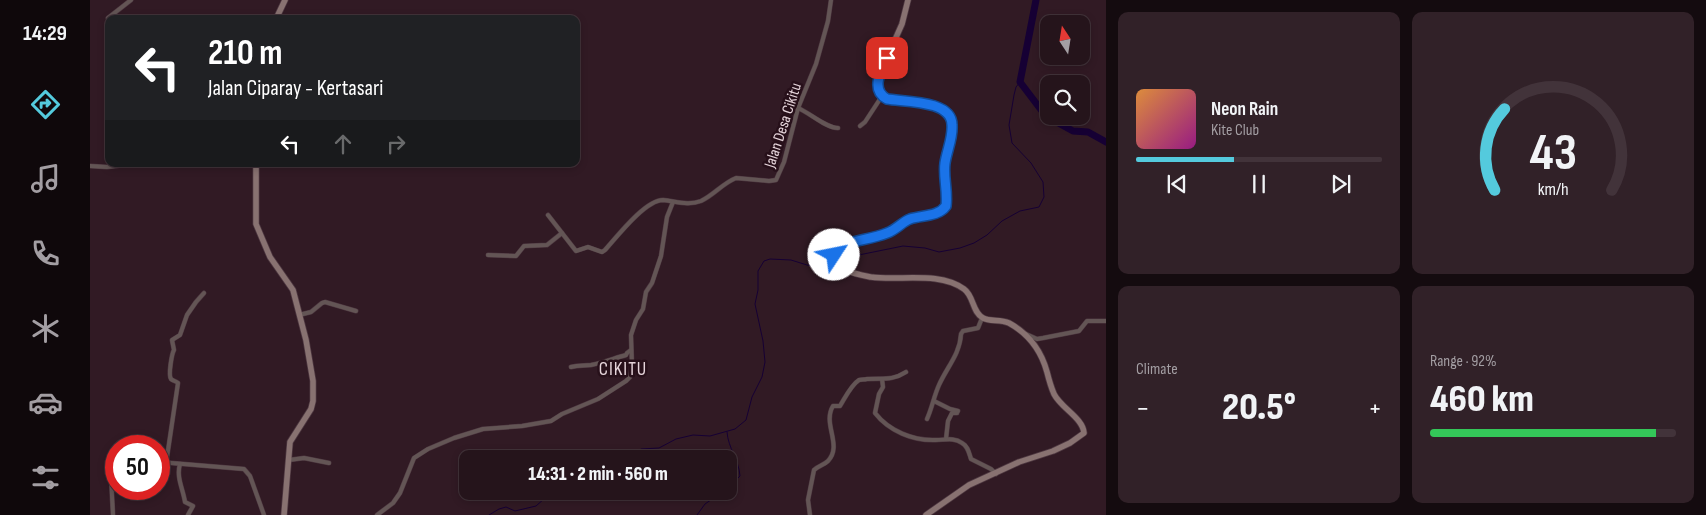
<!DOCTYPE html>
<html lang="en">
<head>
<meta charset="utf-8">
<style>
	body { margin:0; font-family:"Sofia Sans Condensed",sans-serif; background:#312128; color:#f1f3f6; height:100vh; display:flex; flex-direction:column; font-size:19px; white-space:nowrap }
	* { box-sizing:border-box; margin:0 }
	p { font-size:16px; color:#a39ea3 }
	.icon { flex:none; width:28px; height:28px; fill:none; stroke:currentColor; stroke-width:2; stroke-linecap:round; stroke-linejoin:round }
	.map { position:relative; flex:1; overflow:hidden }
	.side { display:flex; flex-direction:column; gap:12px; padding:12px; background:#140b0f; width:600px }
	.side>* { flex:none }
	.hud { position:absolute; left:15px; top:15px; width:475px; height:152px; border-radius:10px; box-shadow:0 2px 8px #0003,0 0 0 1px #42333a; background:#202124; color:#fff; overflow:hidden }
	.needle { width:32px; rotate:348deg }
	.fabs { position:absolute; left:950px; top:15px; display:grid; gap:10px }
	.fabs a { display:grid; place-items:center; width:50px; height:50px; border-radius:10px; background:#25141b; box-shadow:0 2px 8px #0003,0 0 0 1px #42333a; font-size:25px }
	.speed { position:absolute; left:15px; top:435px; display:flex; gap:10px; font-size:25px; font-weight:700; text-align:center }
	.speed>* { display:grid; place-content:center; width:65px; height:65px; border-radius:50%; background:#25141b; box-shadow:0 2px 8px #0003,0 0 0 1px #42333a; line-height:1 }
	.speed .limit { border:8px solid #d22; background:#fff; color:#111 }
	.pin { position:absolute; display:grid; place-items:center; width:42px; height:42px; color:#fff; margin:-21px; border-radius:10px; box-shadow:0 2px 8px #0006 }
	.me { position:absolute; width:55px; margin:-28px; rotate:56deg; stroke-linejoin:round; filter:drop-shadow(0 0 4px #0008) }
	.turn { display:flex; align-items:center; gap:18px; height:105px; padding:0 20px; font-size:22px }
	.turn .icon { width:65px; height:65px; stroke-width:2.5 }
	.turn b { display:block; font-size:35px; line-height:42px }
	.lanes { display:flex; align-items:center; height:48px; padding:0 20px; background:#0003; justify-content:center; gap:25px; direction:ltr }
	.lanes .off { opacity:.35 }
	.big { font-size:38px; font-weight:800; line-height:1.1 }
	.side .card { flex:1; display:flex; flex-direction:column; justify-content:center; gap:8px; min-width:0; padding:0 18px; border-radius:10px; background:#312128 }
	.side .dial { align-items:center; gap:0 }
	.dial svg { height:130px; overflow:visible; fill:none; stroke:#42333a; stroke-width:7; stroke-linecap:round; text-anchor:middle }
	.dial text { fill:#f1f3f6; stroke:none }
	.song { display:flex; align-items:center; gap:15px }
	.cover { width:60px; height:60px; border-radius:8px; background:linear-gradient(135deg,hsl(30 70% 55%),hsl(310 70% 35%)) }
	.played { height:5px; border-radius:2px; background:linear-gradient(90deg,#54cadd 40%,#42333a 40%) }
	.keys { display:flex; justify-content:space-around; direction:ltr }
	.heat { display:flex; justify-content:space-between; align-items:center; font-size:28px; direction:ltr }
	.charge { height:8px; border-radius:4px; background:linear-gradient(90deg,#34c759 92%,#42333a 0) }
	.side .tiles { flex:1; display:grid; gap:12px; grid-template-columns:repeat(2,1fr) }
	.trip { position:absolute; left:369px; top:450px; width:278px; height:50px; border-radius:10px; background:#25141b; box-shadow:0 2px 8px #0003,0 0 0 1px #42333a; font-weight:800; line-height:50px; text-align:center }
	main { display:flex; flex:1; min-height:0 }
	.menu { display:flex; flex-direction:column; width:90px; justify-content:space-around; align-items:center; background:#0f080b; color:#a39ea3 }
	.menu .icon { width:35px; height:35px }
	.menu .selected { color:#54cadd }
	.menu b { font-size:22px; color:#f1f3f6 }
	.map>svg:first-child { display:block }
	.lines { fill:none; stroke-linecap:round; stroke-linejoin:round }
	.stream { stroke:#160034; stroke-width:1 }
	.river { stroke:#160034; stroke-width:7 }
	.street-casing { stroke:#4e3841; stroke-width:5 }
	.secondary-casing { stroke:#4e3841; stroke-width:7 }
	.street { stroke:#635555; stroke-width:4 }
	.secondary { stroke:#887271; stroke-width:5.5 }
	.route-casing { stroke:#114b97; stroke-width:12 }
	.route { stroke:#1a73e8; stroke-width:9 }
	.labels { text-anchor:middle; stroke-width:5; stroke-linejoin:round; paint-order:stroke }
	.street-label { font-size:16px; fill:#e6d5db; stroke:#27101a }
	.quarter-label { font-size:19px; letter-spacing:1px; fill:#e6d5db; stroke:#27101a }
</style>
</head>
<body>
<main>
<nav class="menu">
<b>14:29</b>
<svg class="icon selected" aria-label="directions" viewBox="0 0 24 24"><path d="M12 3l9 9-9 9-9-9zM9 14v-3h6M13 9l2 2-2 2"/></svg>
<svg class="icon" aria-label="music" viewBox="0 0 24 24"><path d="M9 18V5l10-2v13"/><circle cx="6" cy="18" r="3"/><circle cx="16" cy="16" r="3"/></svg>
<svg class="icon" aria-label="phone" viewBox="0 0 24 24"><path d="M5 4h4l2 5-3 2q2 4 5 5l2-3 5 2v4C11 20 4 13 5 4z"/></svg>
<svg class="icon" aria-label="climate" viewBox="0 0 24 24"><path d="M12 3v18M4 7l16 10M4 17L20 7"/></svg>
<svg class="icon" aria-label="car" viewBox="0 0 24 24"><path d="M5 17H2v-5l4-1 3-4h7l3 4 3 1v5h-3M9 17h6M6 11h13"/><circle cx="7" cy="17" r="2"/><circle cx="17" cy="17" r="2"/></svg>
<svg class="icon" aria-label="filters" viewBox="0 0 24 24"><path d="M4 7h16M4 17h16"/><circle cx="9" cy="7" r="2"/><circle cx="15" cy="17" r="2"/></svg>
</nav>
<div class="map">
<svg width="1016" height="515" viewBox="0 0 1016 515">
	<rect width="100%" height="100%" fill="#311a24"/>
	<g class="lines">
		<g class="stream">
			<polyline points="749,259 813,246 835,248 849,252 870,248 884,243 897,235 912,221 930,211 949,207 954,197 953,182 941,163 922,143 919,125 924,95 926,87 930,82"/>
			<path d="M637 432C638 448 649 460 650 476L638 488"/>
			<polyline points="538,459 551,449 569,448 586,439 603,435 620,436 645,429 656,420 662,397 672,377 675,362 673,341 665,304 668,290 668,271 674,261 680,259 701,260 717,265 728,267 743,261"/>
			<polyline points="399,515 409,509 416,507 425,511 446,506 463,491"/>
			<polyline points="607,515 615,504 634,491"/>
		</g>
		<polyline class="river" points="946,0 930,82 952,111 963,120 983,131 998,132 1016,142"/>
		<defs>
			<g id="street">
				<polyline points="18,18 41,0"/>
				<path d="M708 108C720 113 736 128 748 128"/>
				<polyline points="770,126 775,122 792,96"/>
				<polyline points="0,166 17,167 42,164"/>
				<path d="M458 215 486 251 498 247 512 252 515 250C526 238 555 200 573 200 585 201 598 206 611 201 624 195 633 183 646 178L679 181 686 180 694 162 708 108 726 64 738 21 741 0"/>
				<polyline points="398,255 426,256 434,246 457,245 472,233"/>
				<polyline points="209,315 221,312 232,303 235,302 266,311"/>
				<polyline points="936,334 947,339 953,338 989,331 997,321 1016,321"/>
				<path d="M481 367C489 365 494 366 501 365 512 363 525 358 536 355L537 353 541 350"/>
				<path d="M792 379 793 387 789 394 785 413C799 431 823 441 846 440 855 440 864 437 872 443 878 446 879 453 881 459L901 469 906 474"/>
				<polyline points="844,401 860,409 868,411"/>
				<path d="M837 419C842 408 844 396 849 385 857 367 870 354 871 334L873 331 888 328 892 318"/>
				<polyline points="856,439 858,421 862,413 867,413"/>
				<polyline points="199,460 214,458 239,463"/>
				<polyline points="69,462 154,469 160,476 174,515"/>
				<path d="M76 464 88 383C86 381 83 381 81 379 78 375 82 353 84 350L82 340 90 335 97 315 106 302 114 293"/>
				<path d="M90 464C86 477 93 489 95 502L103 506 98 515"/>
				<polyline points="23,515 21,476 26,464"/>
				<polyline points="287,515 303,503 310,493 324,458 338,449 364,438 393,429 432,426 461,421 472,414 508,399 536,381 540,377 542,366 541,335 546,320 553,309 556,292 562,283 571,256 577,217 583,202"/>
				<path d="M720 515 718 500 724 470C728 466 734 465 738 461 753 445 732 424 743 406H750C755 398 761 385 769 380 772 379 774 380 777 379 793 378 802 381 816 372"/>
			</g>
			<g id="secondary">
				<path d="M818 0 812 24 791 71 787 89 792 96 797 99C818 102 841 101 859 113L863 125 855 165 857 199 855 207 842 214 817 220 804 231 796 234 752 246 744 251C745 271 765 274 781 277 810 281 849 271 874 289 884 296 882 312 893 318 900 322 910 319 919 323 939 334 951 350 957 372 959 380 961 387 964 394 971 408 993 418 994 433L980 443 963 451 929 462 879 485 836 515"/>
				<polyline points="186,19 195,0"/>
				<polyline points="166,164 166,224 180,257 203,290 216,340 223,381 223,401 221,409 200,442 194,515"/>
			</g>
		</defs>
		<use href="#street" class="street-casing"/>
		<use href="#secondary" class="secondary-casing"/>
		<use href="#street" class="street"/>
		<use href="#secondary" class="secondary"/>
	</g>
	<g class="lines">
		<defs>
			<path id="route" d="M744 255 745 249C761 240 780 240 797 233 806 230 812 222 820 219 832 215 848 217 856 206 858 191 853 177 855 163 857 150 863 138 862 125 862 100 815 102 797 99 780 90 791 71 797 58"/>
		</defs>
		<use href="#route" class="route-casing"/>
		<use href="#route" class="route"/>
	</g>
	<g class="labels">
		<g class="street-label">
			<text transform="translate(692 125) rotate(-72)" y="6">Jalan Desa Cikitu</text>
		</g>
		<g class="quarter-label">
			<text x="533" y="375">CIKITU</text>
		</g>
	</g>
</svg>
<div class="fabs">
<a><svg class="needle" viewBox="-14 -14 28 28"><path d="M0-13l5 13h-10z" fill="#e53935"/><path d="M0 13l5-13h-10z" fill="#a39ea3"/></svg></a>
<a><svg class="icon" aria-label="search" viewBox="0 0 24 24"><circle cx="10" cy="10" r="6"/><path d="M15 15l6 6"/></svg></a>
</div>
<div class="speed"><div class="limit">50</div></div>
<div class="pin" style="left:797px;top:58px;background:#d93025"><svg class="icon" aria-label="arrive" viewBox="0 0 24 24"><path d="M6 21V4h12l-3 4 3 4H6"/></svg></div>
<svg class="me" style="left:744px;top:255px" viewBox="-20 -20 40 40"><circle r="19" fill="#fff"/><path d="M0-13L10 11 0 6-10 11z" fill="#1a73e8"/></svg>
<div class="trip">14:31 · 2 min · 560 m</div>
<div class="hud">
<div class="turn"><svg class="icon" aria-label="left" viewBox="0 0 24 24"><path d="M17 20v-9H6M10 6l-5 5 5 5"/></svg><div><b>210 m</b>Jalan Ciparay - Kertasari</div></div>
<div class="lanes"><svg class="icon" aria-label="left" viewBox="0 0 24 24"><path d="M17 20v-9H6M10 6l-5 5 5 5"/></svg><svg class="icon off" aria-label="ahead" viewBox="0 0 24 24"><path d="M12 20V5M6 11l6-6 6 6"/></svg><svg class="icon off" aria-label="right" viewBox="0 0 24 24"><path d="M7 20v-9h11M14 6l5 5-5 5"/></svg></div>
</div>
</div>
<section class="side">
<div class="tiles">
<div class="card">
<div class="song"><i class="cover"></i><div><b>Neon Rain</b><p>Kite Club</p></div></div>
<div class="played"></div>
<div class="keys"><svg class="icon" aria-label="previous" viewBox="0 0 24 24"><path d="M18 5L8 12l10 7zM5 5v14"/></svg><svg class="icon" aria-label="pause" viewBox="0 0 24 24"><path d="M8 5v14M16 5v14"/></svg><svg class="icon" aria-label="next" viewBox="0 0 24 24"><path d="M6 5l10 7-10 7zM19 5v14"/></svg></div>
</div>
<div class="card dial"><svg viewBox="0 0 100 80">
<path d="M14 69A42 42 0 1 1 86 69"/>
<path d="M14 69A42 42 0 0 1 20 19" stroke="#54cadd"/>
<text x="50" y="56" font-size="32" font-weight="700">43</text>
<text x="50" y="72" font-size="11">km/h</text>
</svg></div>
<div class="card"><p>Climate</p>
<div class="heat"><a>−</a><b class="big">20.5°</b><a>+</a></div>
</div>
<div class="card"><p>Range · 92%</p><b class="big">460 km</b><div class="charge"></div></div>
</div>
</section>
</main>
</body>
</html>
